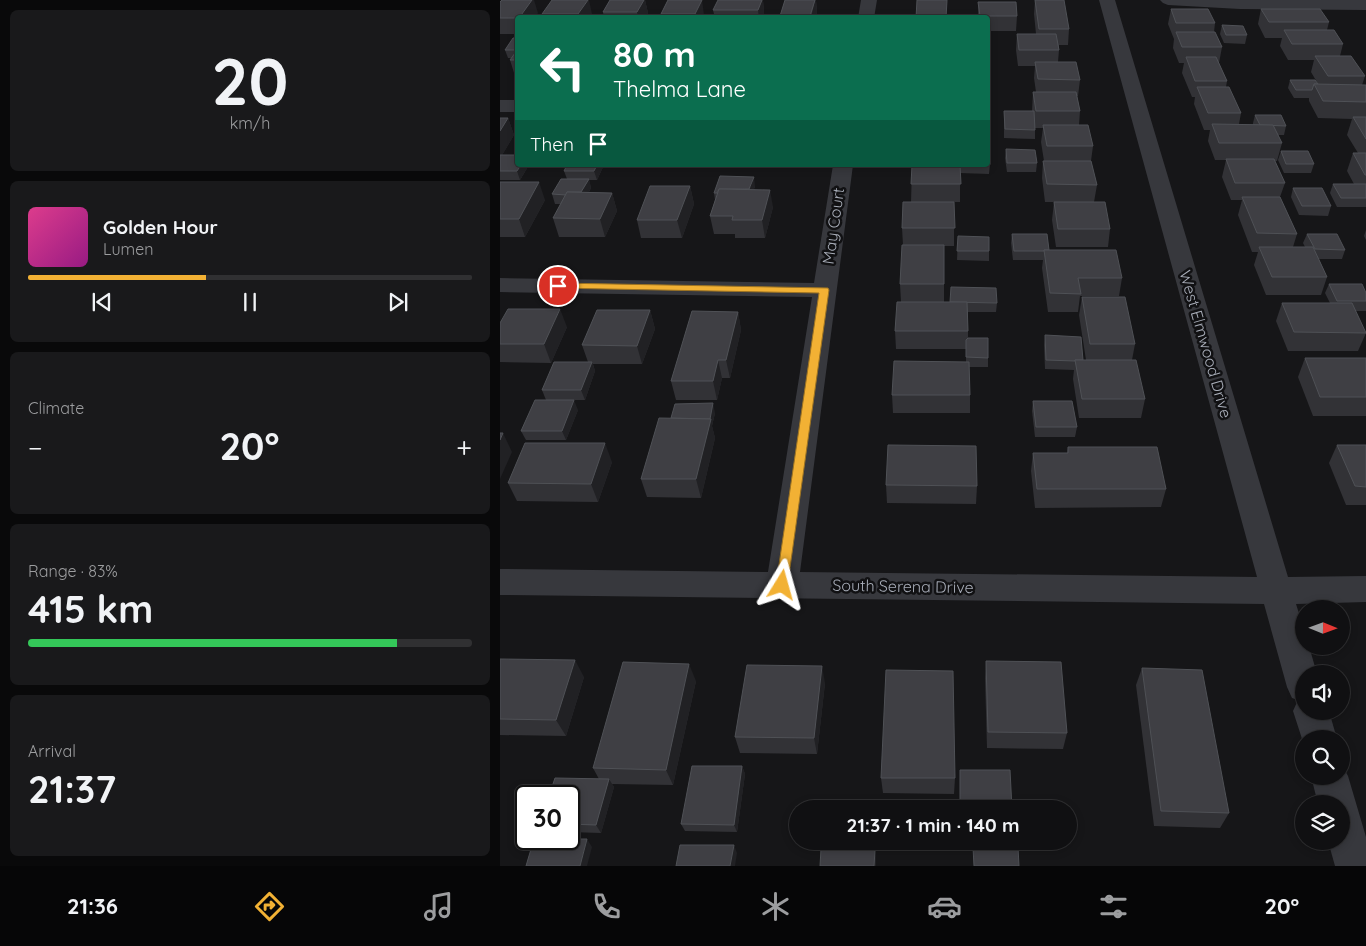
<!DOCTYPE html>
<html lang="en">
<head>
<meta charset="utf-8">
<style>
	body { margin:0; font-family:Quicksand,sans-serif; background:#19191b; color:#f1f3f6; height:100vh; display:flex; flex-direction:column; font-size:19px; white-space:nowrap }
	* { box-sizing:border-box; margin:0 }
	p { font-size:16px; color:#9c9d9f }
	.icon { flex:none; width:28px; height:28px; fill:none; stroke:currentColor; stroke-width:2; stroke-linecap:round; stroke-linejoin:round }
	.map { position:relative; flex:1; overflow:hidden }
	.sheet { display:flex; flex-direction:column; gap:10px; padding:10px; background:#09090a; width:500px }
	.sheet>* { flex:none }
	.hud { position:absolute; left:15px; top:15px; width:475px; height:152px; border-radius:5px; box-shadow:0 2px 8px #0003,0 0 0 1px #303032; background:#0b6e4f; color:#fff; overflow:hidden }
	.needle { width:32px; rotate:91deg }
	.fabs { position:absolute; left:795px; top:600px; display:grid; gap:10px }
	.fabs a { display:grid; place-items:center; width:55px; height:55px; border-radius:50%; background:#101012; box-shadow:0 2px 8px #0003,0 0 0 1px #303032; font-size:25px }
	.speed { position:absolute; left:15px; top:785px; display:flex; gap:10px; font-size:25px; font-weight:700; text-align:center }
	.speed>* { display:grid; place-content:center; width:65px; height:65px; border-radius:50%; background:#101012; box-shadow:0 2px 8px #0003,0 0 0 1px #303032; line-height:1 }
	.speed .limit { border:2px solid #111; border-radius:8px; background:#fff; color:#111 }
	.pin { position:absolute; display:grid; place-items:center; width:42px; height:42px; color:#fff; margin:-21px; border:2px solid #fff; border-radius:50%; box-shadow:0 1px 5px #0007 }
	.me { position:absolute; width:55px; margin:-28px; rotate:8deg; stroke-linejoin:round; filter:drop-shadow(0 0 4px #0008) }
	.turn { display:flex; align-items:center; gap:18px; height:105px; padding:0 15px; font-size:22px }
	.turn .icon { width:65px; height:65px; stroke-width:2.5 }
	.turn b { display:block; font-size:35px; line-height:42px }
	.then { display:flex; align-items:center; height:48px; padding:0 15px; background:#0003; gap:10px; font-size:19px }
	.big { font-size:38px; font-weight:700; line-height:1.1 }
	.sheet .card { flex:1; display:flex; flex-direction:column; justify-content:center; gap:8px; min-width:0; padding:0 18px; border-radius:8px; background:#19191b }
	.sheet .dial { align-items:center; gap:0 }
	.dial b { font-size:65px; line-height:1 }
	.song { display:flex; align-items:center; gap:15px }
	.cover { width:60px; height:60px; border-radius:8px; background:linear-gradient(135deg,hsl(330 70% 55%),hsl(310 70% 35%)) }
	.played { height:5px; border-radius:2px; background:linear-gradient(90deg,#f2b134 40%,#303032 40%) }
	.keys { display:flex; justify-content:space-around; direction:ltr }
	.heat { display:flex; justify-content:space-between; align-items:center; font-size:28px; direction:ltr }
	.charge { height:8px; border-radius:4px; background:linear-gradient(90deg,#34c759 83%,#303032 0) }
	.trip { position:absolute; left:289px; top:800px; width:288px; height:50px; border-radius:25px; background:#101012; box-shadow:0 2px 8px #0003,0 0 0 1px #303032; font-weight:700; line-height:50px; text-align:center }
	.menu { display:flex; height:80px; justify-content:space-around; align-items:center; background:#060607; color:#9c9d9f }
	.menu .icon { width:35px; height:35px }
	.menu .active { color:#f2b134 }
	.menu b { font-size:22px; color:#f1f3f6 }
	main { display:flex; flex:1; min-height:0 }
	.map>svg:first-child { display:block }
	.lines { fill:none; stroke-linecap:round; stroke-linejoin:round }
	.minor { fill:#37383d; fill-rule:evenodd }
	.wall { fill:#323236 }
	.shaded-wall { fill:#212124 }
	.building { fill:#3f3f44; stroke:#4f5156 }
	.route { fill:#f2b134; stroke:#9d7322 }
	.labels { text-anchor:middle; stroke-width:5; stroke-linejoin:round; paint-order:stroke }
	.street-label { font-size:16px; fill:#a8adb8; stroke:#111113 }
</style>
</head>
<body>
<main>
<section class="sheet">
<div class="card dial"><b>20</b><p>km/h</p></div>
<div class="card">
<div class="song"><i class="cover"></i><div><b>Golden Hour</b><p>Lumen</p></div></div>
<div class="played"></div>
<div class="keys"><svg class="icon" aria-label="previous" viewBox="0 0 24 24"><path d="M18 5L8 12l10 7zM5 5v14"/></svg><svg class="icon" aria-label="pause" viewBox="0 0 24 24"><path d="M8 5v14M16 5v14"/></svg><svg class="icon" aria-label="next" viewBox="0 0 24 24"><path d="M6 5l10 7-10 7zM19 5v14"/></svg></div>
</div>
<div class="card"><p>Climate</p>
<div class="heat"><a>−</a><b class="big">20°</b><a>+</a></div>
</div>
<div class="card"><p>Range · 83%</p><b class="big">415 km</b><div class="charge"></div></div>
<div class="card"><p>Arrival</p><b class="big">21:37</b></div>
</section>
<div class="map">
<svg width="866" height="866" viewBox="0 0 866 866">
	<rect width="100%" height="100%" fill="#161618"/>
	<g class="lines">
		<g class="minor">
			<polygon points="361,0 377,0 374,18 358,18"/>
			<polygon points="599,0 615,0 788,577 866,576 866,602 796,604 804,629 804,646 809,646 817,674 804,674 804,711 829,711 837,739 804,739 804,745 793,711 798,700 792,698 787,687 764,604 0,595 0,569 268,572 312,297 0,292 0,278 314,283 333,165 353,165 300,572 757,577"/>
			<polygon points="660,0 866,0 866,10 740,9 668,5 663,3"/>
			<rect x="0" y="100" width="18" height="12"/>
			<polygon points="841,763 848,776 866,837 866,866 835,866 828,841 841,841 841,804 818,804 811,776 841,776"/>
		</g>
	</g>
	<g class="wall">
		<polygon points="110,0 145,0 148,13 146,18 104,18 103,12"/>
		<polygon points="168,0 204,15 203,18 161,18 161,14"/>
		<polygon points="263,0 264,13 263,18 215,18 213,10"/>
		<polygon points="285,0 316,0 317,13 315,18 281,18"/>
		<polygon points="535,0 569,29 568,45 559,45 559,50 558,62 580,80 578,96 577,96 580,111 579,125 593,146 591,161 597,185 594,202 610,229 608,247 556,247 552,220 554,202 587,202 545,202 542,178 543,161 544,161 541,142 543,128 535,128 535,139 504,138 504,111 532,111 533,92 536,92 534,78 535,66 518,66 516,50 517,34 536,34 534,14"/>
		<polygon points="0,2 38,13 18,18 18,34 0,34"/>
		<polygon points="478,2 517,16 516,31 488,31 488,18 478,18"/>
		<polygon points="671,9 715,23 714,32 722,47 719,63 727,81 726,87 741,113 739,124 753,125 753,123 755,115 786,126 784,135 778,135 782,143 777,161 774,161 785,183 780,197 797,234 793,247 805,247 803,243 807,234 845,250 842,259 819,259 827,277 821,295 766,295 754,265 758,252 752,252 738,215 742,200 731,200 722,177 726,160 715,160 708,141 710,130 704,130 694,104 695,97 692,97 682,73 684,63 679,63 673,48 674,39 668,24"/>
		<polygon points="761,9 829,22 827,30 843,44 840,56 865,76 862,85 866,85 866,207 837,207 830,193 833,184 854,184 847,171 853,153 858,153 847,135 852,119 818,118 809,101 809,98 794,98 788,88 790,80 818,84 811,72 814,60 788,60 780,46 782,38 765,38 758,24"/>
		<polygon points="42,14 92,14 90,18 43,18"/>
		<polygon points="722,25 747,35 745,44 724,43 720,34"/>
		<polygon points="18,38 18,76 15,76 10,60 11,58 8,58 5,50"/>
		<polygon points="0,118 8,118 14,135 2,155 18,165 29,165 20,180 0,180"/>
		<polygon points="506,149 537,163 536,172 507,172 505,158"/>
		<polygon points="781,151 814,164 811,173 784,173 778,160"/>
		<polygon points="488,152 490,164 489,174 460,173 460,202 454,202 454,246 444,246 444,302 497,303 496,312 468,312 468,338 488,358 488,367 469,367 470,395 470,413 393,413 392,395 466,362 466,349 396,349 395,331 401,302 400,284 403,245 402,228 411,202 412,168 407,168 407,165 488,165"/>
		<polygon points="104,165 97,180 89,180 91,188 89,192 112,193 117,211 105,237 59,237 53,218 61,204 55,204 52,194 67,179 64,171"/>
		<polygon points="245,165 282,165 282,166"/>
		<polygon points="0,182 45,200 25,237 0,237"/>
		<polygon points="190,186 194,204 182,238 141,238 137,220"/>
		<polygon points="255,186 254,189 273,207 265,238 235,238 235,234 214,234 210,216 215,200 214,193"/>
		<polygon points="793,188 831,206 828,216 799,215 791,197"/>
		<polygon points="866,230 866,240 864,236"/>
		<polygon points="512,234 549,250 622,278 619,296 580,296 578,312 548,312 542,268 543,260 513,260 511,243"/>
		<polygon points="458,236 489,251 489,261 457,260"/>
		<polygon points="829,284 866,293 866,311 855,311 866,333 858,351 788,351 776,321 782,303 830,303 825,293"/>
		<polygon points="582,297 635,344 632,360 645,399 641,418 579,418 573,379 574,370 545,369 544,345 545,335 583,360 586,360 579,315"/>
		<polygon points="150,310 155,329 142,364 93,364 95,371 85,400 46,400 42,390 88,362 82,345"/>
		<polygon points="238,312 241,330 230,378 222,378 217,400 176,400 171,381"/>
		<polygon points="0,323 67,327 51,363 0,362"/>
		<polygon points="805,358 866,358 866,416 813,416 798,377"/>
		<polygon points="533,401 577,427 575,437 535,437 532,411"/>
		<polygon points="78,410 66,440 26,440 21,431"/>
		<polygon points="215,413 212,426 215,438 201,498 147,497 141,479 171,418"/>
		<polygon points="837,445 866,445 866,505 846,505 829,463"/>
		<polygon points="568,447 666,489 661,507 535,508 531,471 533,453 567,453"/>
		<polygon points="112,462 98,502 17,501 8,483"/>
		<polygon points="386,485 477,486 476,504 387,503"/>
		<polygon points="0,659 84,677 66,736 0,735"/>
		<polygon points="486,661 567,733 563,749 487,748 485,678"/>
		<polygon points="642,668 729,813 720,828 654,826 636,685"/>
		<polygon points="196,681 173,785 112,784 114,787 101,833 69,832 69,796 99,779 93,768"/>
		<polygon points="325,683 317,754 240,753 235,737"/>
		<polygon points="242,766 245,774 237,832 185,831 181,824"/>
		<polygon points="381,778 455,778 454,794 383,793"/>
	</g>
	<g class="shaded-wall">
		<polygon points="32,0 34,0 38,13 35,18 19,18"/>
		<polygon points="88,0 89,0 92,14 90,18 79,18 78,14"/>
		<polygon points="144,0 145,0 148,13 146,18 138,18 137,12"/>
		<polygon points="202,0 204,15 203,18 196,18 195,14"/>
		<polygon points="262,0 263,0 264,13 263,18 259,18 258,10"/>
		<polygon points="315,0 316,0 317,13 315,18 311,18"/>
		<polygon points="8,118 14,135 1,157 0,155 0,131"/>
		<polygon points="21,165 29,165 20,180 17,171"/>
		<polygon points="97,165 104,165 97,180 94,171"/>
		<polygon points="254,177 255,186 249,203 248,194"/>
		<polygon points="89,179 91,188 82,204 80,195"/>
		<polygon points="39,182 45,200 25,237 19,219"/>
		<polygon points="190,186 194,204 182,238 177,220"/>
		<polygon points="270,190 273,207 265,238 262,220"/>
		<polygon points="112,193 117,211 105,237 100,219"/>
		<polygon points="60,309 67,327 51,363 44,344"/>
		<polygon points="150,310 155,329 142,364 137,346"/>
		<polygon points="238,312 241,330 230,378 226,360"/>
		<polygon points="218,360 222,378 217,400 213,381"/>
		<polygon points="92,362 95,371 85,400 81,390"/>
		<polygon points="74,400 78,410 66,440 62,431"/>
		<polygon points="213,403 215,413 212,426 215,438 201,498 196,479"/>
		<polygon points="3,433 12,452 0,479 0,440"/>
		<polygon points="105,443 112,462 98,502 91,484"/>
		<polygon points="75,660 84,677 66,736 56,720"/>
		<polygon points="189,664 196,681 173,785 166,770"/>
		<polygon points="322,666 325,683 317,754 314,738"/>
		<polygon points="242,766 245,774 237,832 234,825"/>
		<polygon points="109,779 114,787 101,833 96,825"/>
		<polygon points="87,839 92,847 87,866 80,866"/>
		<polygon points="234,845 237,853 235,866 230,866"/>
		<polygon points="375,850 376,857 376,866 374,866"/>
	</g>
	<g class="building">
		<polygon points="2,0 32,0 19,18 0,18 0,2"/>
		<polygon points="52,0 88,0 78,14 42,14"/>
		<polygon points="110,0 144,0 137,12 103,12"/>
		<polygon points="168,0 202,0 195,14 161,14"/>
		<polygon points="218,0 262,0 258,10 213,10"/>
		<polygon points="285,0 315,0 310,16 280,16"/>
		<polygon points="417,0 447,0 446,18 416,18"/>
		<polygon points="535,0 564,0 569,29 539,29"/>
		<polygon points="478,2 516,2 517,16 480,16"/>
		<polygon points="671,9 708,9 715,23 676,23"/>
		<polygon points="761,9 820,9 829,22 769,22"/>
		<polygon points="722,25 743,26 747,35 726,35"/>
		<polygon points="784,30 834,30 843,44 792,44"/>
		<polygon points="676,32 715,32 722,47 682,47"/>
		<polygon points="517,34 556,34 559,50 519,50"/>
		<polygon points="13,38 18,38 18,49 17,50 5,50"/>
		<polygon points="18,49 18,60 10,60"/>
		<polygon points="815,56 851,56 865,76 828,76"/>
		<polygon points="686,57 716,57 727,81 695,81"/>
		<polygon points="535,62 576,62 580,80 538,79"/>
		<polygon points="790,80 815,80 818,84 814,84 812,90 796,90"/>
		<polygon points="814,84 866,85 866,102 823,101"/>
		<polygon points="697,87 729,87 741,113 708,113"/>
		<polygon points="533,92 576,92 580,111 536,111"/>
		<polygon points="504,111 534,111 535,130 505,129"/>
		<polygon points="755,115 781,115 786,126 760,125"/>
		<polygon points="853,117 866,117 866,139"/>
		<polygon points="0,118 8,118 0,131"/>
		<polygon points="712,124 773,125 782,143 719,143"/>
		<polygon points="543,125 588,125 593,146 547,146"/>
		<polygon points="506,149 535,150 537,163 507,163"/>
		<polygon points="781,151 808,151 814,164 786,164"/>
		<rect x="488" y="152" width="2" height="12"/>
		<polygon points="853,153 866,153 866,175 865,175"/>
		<polygon points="0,155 18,155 18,165 21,165 17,171 0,171"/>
		<polygon points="726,159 774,159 785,183 735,183"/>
		<polygon points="543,161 591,161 597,185 547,184"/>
		<polygon points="67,165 97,165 94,171 64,171"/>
		<polygon points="412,165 460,165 461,184 411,184"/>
		<polygon points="220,176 254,177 249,189 219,189 217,193 214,193"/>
		<polygon points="61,179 89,179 81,192 67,192 66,195 52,194"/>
		<polygon points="0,182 39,182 19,219 0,219"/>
		<polygon points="833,184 866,184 866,198 841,198"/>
		<polygon points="150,186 190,186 177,220 137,220"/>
		<polygon points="793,188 822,188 831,206 802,206"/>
		<polygon points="219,189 270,190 262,220 232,220 233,216 210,216"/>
		<polygon points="67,192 112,193 100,219 53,218"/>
		<polygon points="742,197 780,197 797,234 757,233"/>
		<polygon points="403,202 454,202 455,228 402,228"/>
		<polygon points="554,202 605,202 610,229 558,229"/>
		<polygon points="512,234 547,234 549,250 544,250 544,251 514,251"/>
		<polygon points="807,234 837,234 845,250 815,249"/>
		<polygon points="458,236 489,237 489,251 457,251"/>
		<polygon points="402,245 444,245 444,284 400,284"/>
		<polygon points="759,247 813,247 827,277 772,277"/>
		<polygon points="544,250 616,250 622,278 578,278 581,294 550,293"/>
		<polygon points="829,284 862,284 866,293 866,301 837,301"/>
		<polygon points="451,287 496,288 497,303 450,302"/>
		<polygon points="582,297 625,297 635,344 590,344"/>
		<polygon points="397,302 467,302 468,331 395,331"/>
		<polygon points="782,303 852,303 866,333 794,332"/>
		<polygon points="8,309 60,309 44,344 0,344 0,323"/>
		<polygon points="97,310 150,310 137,346 82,345"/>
		<polygon points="192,311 238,312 226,360 218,360 213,381 171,381"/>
		<polygon points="545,335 581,337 583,360 575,360 575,361 546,360"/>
		<polygon points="468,338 488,338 488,358 466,357 466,340"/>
		<polygon points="805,358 866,358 866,397 820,397"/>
		<polygon points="575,360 636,360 645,399 582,399"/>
		<polygon points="394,361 469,362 470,395 392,395"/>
		<polygon points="54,362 92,362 81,390 42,390"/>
		<polygon points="35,400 74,400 62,431 21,431"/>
		<polygon points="533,401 572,401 577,427 536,427"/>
		<polygon points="213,403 210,419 171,418 175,404"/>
		<polygon points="159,418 211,419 196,479 141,479"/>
		<polygon points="0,433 3,433 0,440"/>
		<polygon points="25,443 105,443 91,484 8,483"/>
		<polygon points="388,445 476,446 477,486 386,485"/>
		<polygon points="837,445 866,445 866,487 855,486"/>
		<polygon points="568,447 657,447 666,489 537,489 533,453 568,453"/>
		<polygon points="0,659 75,660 56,720 0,719"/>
		<polygon points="486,661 561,662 567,733 488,732"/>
		<polygon points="123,662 189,664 166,770 93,768"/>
		<polygon points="247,665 322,666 314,738 235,737"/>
		<polygon points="642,668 702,670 729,813 661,811"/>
		<polygon points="386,670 453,671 455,778 381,778"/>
		<polygon points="192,766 242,766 234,825 181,824"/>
		<polygon points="460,770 510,770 512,809 460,809"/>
		<polygon points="55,778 109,779 96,825 69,824 69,796 49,796"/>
		<polygon points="34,839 87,839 80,866 26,866"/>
		<polygon points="180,845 234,845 230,866 176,866"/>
		<polygon points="473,847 518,847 519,866 474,866"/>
		<polygon points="321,849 375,850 374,866 320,866"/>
	</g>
	<polygon class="route" points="58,283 328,288 329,290 287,589 282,590 278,589 276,585 319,293 54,288 54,284"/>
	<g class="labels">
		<g class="street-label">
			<text transform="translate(333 226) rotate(-82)" y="6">May Court</text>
			<text transform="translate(706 344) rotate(74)" y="6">West Elmwood Drive</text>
			<text transform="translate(403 586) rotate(1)" y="6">South Serena Drive</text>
		</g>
	</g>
</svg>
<div class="fabs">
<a><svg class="needle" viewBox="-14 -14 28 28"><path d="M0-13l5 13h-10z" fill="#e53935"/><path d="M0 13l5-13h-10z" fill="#9c9d9f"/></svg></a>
<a><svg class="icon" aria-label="sound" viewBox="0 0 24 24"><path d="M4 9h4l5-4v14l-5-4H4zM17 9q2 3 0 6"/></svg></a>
<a><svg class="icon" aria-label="search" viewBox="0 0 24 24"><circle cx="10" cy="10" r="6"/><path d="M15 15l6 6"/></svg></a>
<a><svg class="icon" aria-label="layers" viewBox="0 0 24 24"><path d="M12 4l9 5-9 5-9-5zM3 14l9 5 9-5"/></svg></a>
</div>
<div class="speed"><div class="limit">30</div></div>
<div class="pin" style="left:58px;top:286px;background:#d93025"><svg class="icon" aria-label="arrive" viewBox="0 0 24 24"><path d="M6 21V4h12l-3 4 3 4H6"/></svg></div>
<svg class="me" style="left:282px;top:585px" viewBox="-20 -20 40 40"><path d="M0-17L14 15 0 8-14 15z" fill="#f2b134" stroke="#fff" stroke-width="4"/></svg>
<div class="trip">21:37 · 1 min · 140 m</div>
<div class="hud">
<div class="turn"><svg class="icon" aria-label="left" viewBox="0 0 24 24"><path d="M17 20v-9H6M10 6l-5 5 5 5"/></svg><div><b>80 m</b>Thelma Lane</div></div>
<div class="then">Then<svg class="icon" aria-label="arrive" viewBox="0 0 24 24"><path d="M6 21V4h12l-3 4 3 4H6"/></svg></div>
</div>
</div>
</main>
<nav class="menu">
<b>21:36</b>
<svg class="icon active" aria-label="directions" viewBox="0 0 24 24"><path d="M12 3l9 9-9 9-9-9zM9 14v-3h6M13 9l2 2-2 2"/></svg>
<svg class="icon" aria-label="music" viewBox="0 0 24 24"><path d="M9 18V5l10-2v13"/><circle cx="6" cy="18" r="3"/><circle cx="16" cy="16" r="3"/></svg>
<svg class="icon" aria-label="phone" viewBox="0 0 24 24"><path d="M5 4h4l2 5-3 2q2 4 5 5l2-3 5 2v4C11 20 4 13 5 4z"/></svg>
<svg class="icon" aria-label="climate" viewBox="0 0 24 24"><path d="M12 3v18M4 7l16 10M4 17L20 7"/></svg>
<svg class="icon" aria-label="car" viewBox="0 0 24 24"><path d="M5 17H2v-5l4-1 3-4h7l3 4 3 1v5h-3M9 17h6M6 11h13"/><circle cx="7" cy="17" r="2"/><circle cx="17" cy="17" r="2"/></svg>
<svg class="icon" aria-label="filters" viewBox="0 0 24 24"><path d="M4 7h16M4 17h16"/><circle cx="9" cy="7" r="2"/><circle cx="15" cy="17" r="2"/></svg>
<b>20°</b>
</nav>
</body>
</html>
